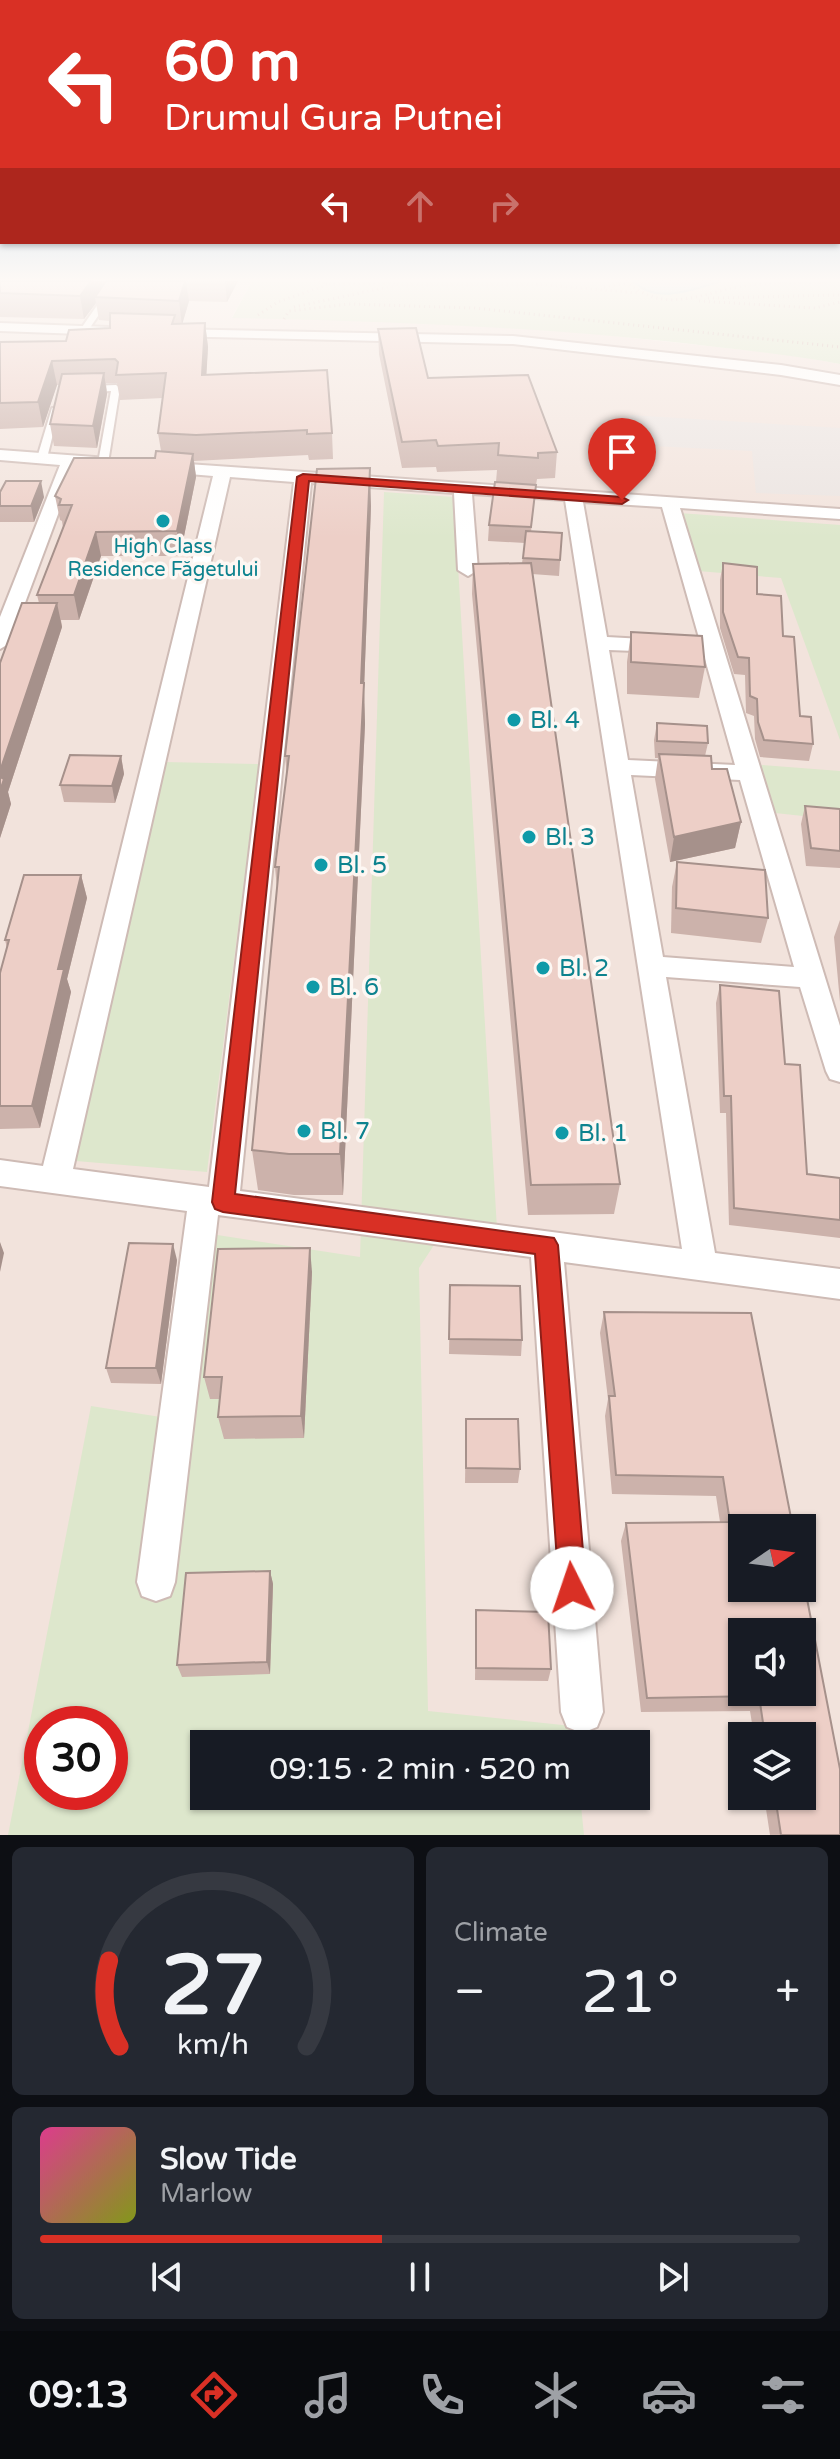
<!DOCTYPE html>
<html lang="en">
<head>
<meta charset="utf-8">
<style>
	body { margin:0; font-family:"Varela Round",sans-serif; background:#242831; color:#f1f3f6; height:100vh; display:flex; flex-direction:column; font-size:30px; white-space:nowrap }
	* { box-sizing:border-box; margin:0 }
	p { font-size:26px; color:#9ea1a6 }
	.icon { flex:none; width:44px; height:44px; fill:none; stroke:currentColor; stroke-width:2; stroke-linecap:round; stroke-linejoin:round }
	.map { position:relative; height:1835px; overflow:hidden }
	.sheet { display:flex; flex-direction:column; gap:12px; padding:12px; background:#0d0f14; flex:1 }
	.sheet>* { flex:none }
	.hud { position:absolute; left:0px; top:0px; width:840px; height:244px; box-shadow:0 2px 6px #0004; background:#d93025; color:#fff; overflow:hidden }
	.needle { width:52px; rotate:77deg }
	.buttons { position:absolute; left:728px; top:1514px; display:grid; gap:16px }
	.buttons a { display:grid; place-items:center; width:88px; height:88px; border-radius:0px; background:#171b24; box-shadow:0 2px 6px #0004; font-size:40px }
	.speed { position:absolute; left:24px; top:1706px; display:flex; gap:16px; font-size:40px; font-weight:700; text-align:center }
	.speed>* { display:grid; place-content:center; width:104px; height:104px; border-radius:50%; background:#171b24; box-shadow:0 2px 6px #0004; line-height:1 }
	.speed .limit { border:12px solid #d22; background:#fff; color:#111 }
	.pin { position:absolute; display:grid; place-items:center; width:68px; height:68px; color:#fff; margin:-82px -34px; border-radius:50% 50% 50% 0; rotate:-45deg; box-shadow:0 0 8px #0007 }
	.pin .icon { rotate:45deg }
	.me { position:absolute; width:88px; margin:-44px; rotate:356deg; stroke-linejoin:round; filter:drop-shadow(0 0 6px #0008) }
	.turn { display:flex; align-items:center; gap:28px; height:168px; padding:0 32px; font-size:36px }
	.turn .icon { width:104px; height:104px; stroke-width:2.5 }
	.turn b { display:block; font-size:56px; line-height:68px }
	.lanes { display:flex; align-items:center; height:76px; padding:0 32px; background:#0003; justify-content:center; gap:40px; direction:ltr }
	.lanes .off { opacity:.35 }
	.big { font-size:60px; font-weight:600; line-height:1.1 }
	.sheet .widget { flex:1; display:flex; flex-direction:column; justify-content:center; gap:12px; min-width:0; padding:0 28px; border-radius:12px; background:#242831 }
	.sheet .dial { align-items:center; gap:0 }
	.dial svg { height:208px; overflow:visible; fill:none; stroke:#363941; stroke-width:7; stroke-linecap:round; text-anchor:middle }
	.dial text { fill:#f1f3f6; stroke:none }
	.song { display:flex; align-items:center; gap:24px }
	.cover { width:96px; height:96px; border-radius:12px; background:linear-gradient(135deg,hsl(330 70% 55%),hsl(70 70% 35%)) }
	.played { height:8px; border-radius:4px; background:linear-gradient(90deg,#d93025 45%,#363941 45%) }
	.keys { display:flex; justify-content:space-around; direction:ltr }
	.heat { display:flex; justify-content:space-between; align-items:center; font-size:44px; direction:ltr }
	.sheet .tiles { flex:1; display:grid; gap:12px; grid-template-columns:1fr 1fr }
	.widget:last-child { grid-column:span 2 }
	.trip { position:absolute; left:190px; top:1730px; width:460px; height:80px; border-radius:0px; background:#171b24; box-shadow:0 2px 6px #0004; font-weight:600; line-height:80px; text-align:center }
	.menu { display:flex; height:128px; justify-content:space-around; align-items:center; background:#090b0e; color:#9ea1a6 }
	.menu .icon { width:56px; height:56px }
	.menu .current { color:#d93025 }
	.menu b { font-size:36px; color:#f1f3f6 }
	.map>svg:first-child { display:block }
	.residential { fill:#f2e3dc; fill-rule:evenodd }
	.industrial { fill:#ebe4e1 }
	.green { fill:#dde7cc; fill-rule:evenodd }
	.water { fill:#c2e3e1; stroke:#aad3d1; stroke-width:2 }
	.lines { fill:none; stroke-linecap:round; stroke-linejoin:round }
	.service-casing { stroke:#cebbb5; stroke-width:4 }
	.minor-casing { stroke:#cebbb5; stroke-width:4 }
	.path { stroke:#d2b1aa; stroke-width:3; stroke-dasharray:1 4; stroke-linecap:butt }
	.service { fill:#fff; fill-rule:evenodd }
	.minor { fill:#fff; fill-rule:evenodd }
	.wall { fill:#ccb2ab }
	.shaded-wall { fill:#a6918b }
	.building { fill:#edcfc7; stroke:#a6918b; stroke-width:2; fill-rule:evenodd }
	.route { fill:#d93025; stroke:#8d1f18; stroke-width:2 }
	.culture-dot { fill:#0f9aa8; stroke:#fdf7f3; stroke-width:3 }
	.labels { text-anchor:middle; stroke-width:7; stroke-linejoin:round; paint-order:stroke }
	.far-culture-label { font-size:20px; fill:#0d838f; stroke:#fdf7f3 }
	.culture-label { font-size:24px; fill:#0d838f; stroke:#fdf7f3; text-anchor:start }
</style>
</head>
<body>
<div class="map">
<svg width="840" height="1835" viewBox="0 0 840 1835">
	<rect width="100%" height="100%" fill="#fbf2ec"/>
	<path class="residential" d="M0 281H252L232 317 441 322 548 329 791 355 840 364V1835H0ZM742 1528H802V1588H742ZM742 1632H802V1692H742ZM42 1724H110V1792H42ZM742 1736H802V1796H742ZM204 1744H636V1796H204Z"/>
	<polygon class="industrial" points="630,415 840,428 840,496 756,493 752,451 633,445"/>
	<g class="green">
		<path d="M252 281H840V364C782 353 723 348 664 341 520 326 377 321 232 318Z"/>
		<path d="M384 492 454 497 497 1229 451 1219 419 1268 428 1711 572 1726 574 1744H204V1796H580L584 1835H8L91 1406 186 1421 211 1234 360 1257ZM42 1724H110V1792H42Z"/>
		<polygon points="679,513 840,525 840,740 781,578 698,571"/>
		<polygon points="165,762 259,764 207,1172 76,1161"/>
		<polygon points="761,765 840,771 840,820 775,813"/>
	</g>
	<path class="water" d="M633 281H721C695 289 656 305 633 281Z"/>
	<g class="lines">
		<defs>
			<g id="service">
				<polygon points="114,281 122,281 87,332 81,332 80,330"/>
				<polygon points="116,385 120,388 108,463 103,466 98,463 111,391 88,392 84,389 88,386"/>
				<polygon points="52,408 59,410 47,458 42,461 37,458"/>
			</g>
			<g id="minor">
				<polygon points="0,323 108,327 115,331 108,335 0,331"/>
				<polygon points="171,329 513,336 781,365 840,375 840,385 781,375 513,344 166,336 166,330"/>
				<polygon points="0,450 108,458 117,463 108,468 76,466 10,643 0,649 0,617 60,465 0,460"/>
				<path d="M159 462 840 509V519L680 508 840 1026V1082L830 1079 826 1071 800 987 666 977 715 1253 840 1269V1299L564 1262 603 1712 597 1727 582 1733 567 1727 561 1712 531 1257 218 1215 175 1582 170 1596 156 1601 142 1596 137 1582 187 1211 0 1186V1160L43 1166 213 476 153 471 150 467 153 463ZM230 477 294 482 209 1187 73 1169ZM311 483 454 493 458 570 468 576 478 570 472 494 565 500 682 1249 240 1191ZM583 502 662 507 735 765 628 760 609 650 662 652 672 646 662 640 607 637ZM631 775 740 780 794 967 663 957Z"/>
			</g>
		</defs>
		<use href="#service" class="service-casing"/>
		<use href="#minor" class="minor-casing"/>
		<g class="path">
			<polyline points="314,281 330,284 395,283"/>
			<path d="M626 281C667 317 703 291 750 285 779 281 808 285 837 281"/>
			<polyline points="536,284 638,293"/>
			<polyline points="604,287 627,283"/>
			<polyline points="708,298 840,295"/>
			<polyline points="699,301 815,308 840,302"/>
			<polyline points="294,307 397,285 538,285"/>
			<polyline points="258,315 278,302 329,284"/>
			<polyline points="284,319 289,311 349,304 475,308 840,347"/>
		</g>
		<use href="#service" class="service"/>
		<use href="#minor" class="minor"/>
	</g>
	<g class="wall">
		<polygon points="0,281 238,281 227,302 189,301 182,324 205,323 208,347 206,375 332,433 333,459 309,460 308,455 194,461 196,477 180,556 101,556 79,620 61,620 62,627 8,792 11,804 0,838 0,663 39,603 37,595 63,528 62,521 60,520 55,496 155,458 161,451 158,433 163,398 120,400 117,383 106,383 107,394 97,448 54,446 50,424 59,385 57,385 43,427 0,429 0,342 66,341 110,328 110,321 99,320 96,303 84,319 0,317"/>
		<polygon points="378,329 428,378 557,452 555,478 537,479 536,485 496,482 497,470 437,472 436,467 402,468 379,354"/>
		<polygon points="536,485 531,532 562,533 559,576 532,574 620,1184 614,1214 528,1215 472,594 473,564 522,563 525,543 488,541 489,525"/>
		<polygon points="0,492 44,497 34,522 0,522"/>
		<polygon points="371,506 364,689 365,724 343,1195 294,1195 258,1190 252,1150 277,889 275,867 287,776 285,756"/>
		<polygon points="723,563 757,594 783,636 800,716 813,744 809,761 760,757 755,739 754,716 746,713 745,675 734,674 720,628 720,580"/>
		<polygon points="631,632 705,667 699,698 627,694 627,662"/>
		<polygon points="657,723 708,743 705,756 741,822 735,848 670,862 655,779 658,758 655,758 654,740"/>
		<polygon points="121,756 124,774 115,803 64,802 60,785"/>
		<polygon points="805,806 840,809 840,868 806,866 801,824"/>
		<polygon points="677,862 768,918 761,943 671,933 672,887"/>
		<polygon points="81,875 87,898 67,979 71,992 40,1128 0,1129 0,973 7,948 5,940"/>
		<polygon points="840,920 840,1002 834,937"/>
		<polygon points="720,985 785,1064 807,1174 840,1178 840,1238 729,1225 726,1113 720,1113 716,1003"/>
		<polygon points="177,1260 161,1384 111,1383 106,1368"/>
		<polygon points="312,1272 304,1438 224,1439 218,1417 220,1399 210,1399 204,1377"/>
		<polygon points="450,1285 522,1340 521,1356 449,1354"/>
		<polygon points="604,1312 751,1313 840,1835 770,1835 764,1796 802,1796 802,1736 754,1736 750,1711 641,1712 621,1541 626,1523 720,1522 716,1496 612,1494 605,1416 608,1399 600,1333"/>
		<polygon points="466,1419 520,1469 518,1483 465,1483"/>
		<polygon points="270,1571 273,1584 270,1674 182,1677 177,1665"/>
		<polygon points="476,1610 551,1669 548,1681 475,1680"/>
	</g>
	<g class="shaded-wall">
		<polygon points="91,281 112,281 95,297 96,303 84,319 80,296"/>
		<polygon points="185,281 186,281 189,301 182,325 179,301"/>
		<polygon points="225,281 238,281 227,302"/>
		<polygon points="205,323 208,347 205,400 202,375"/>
		<polygon points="52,361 57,385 43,427 38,402"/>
		<polygon points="104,373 107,394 97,448 93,426"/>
		<polygon points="193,454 196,477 180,556 177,531"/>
		<polygon points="370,468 371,506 364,689 365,724 343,1195 340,1154"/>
		<polygon points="41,481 44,497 34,522 31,506"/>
		<polygon points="96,532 101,556 79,620 74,595"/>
		<polygon points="57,603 62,627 8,792 11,804 0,838 0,771"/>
		<polygon points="121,756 124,774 115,803 112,786"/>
		<polygon points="741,822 735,848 670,862 674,837"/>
		<polygon points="81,875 87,898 67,979 71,992 40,1128 32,1106 58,969"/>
		<polygon points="0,1242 4,1253 0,1272"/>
		<polygon points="173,1244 177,1260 161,1384 156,1368"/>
		<polygon points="310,1248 312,1272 304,1438 301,1416"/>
		<polygon points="270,1571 273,1584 270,1674 267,1662"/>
	</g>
	<g class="building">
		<polygon points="0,281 91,281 80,296 0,293"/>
		<polygon points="106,281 185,281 179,301 95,297"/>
		<polygon points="110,313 175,315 172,324 205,323 202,375 327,370 332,433 307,434 307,430 196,435 158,433 166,373 116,375 118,362 115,359 52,361 38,402 0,403 0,342 66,341 69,330 110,328"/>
		<polygon points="416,328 428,378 528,375 557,452 538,453 538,458 498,455 499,443 438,446 436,440 402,442 378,329"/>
		<polygon points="104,373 93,426 50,424 62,374"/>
		<polygon points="156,451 193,454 177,531 96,532 74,595 37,595 72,505 59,505 61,499 55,496 74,458 155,458"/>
		<polygon points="370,468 361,683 364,683 340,1154 289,1154 252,1150 279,867 275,867 289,756 285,756 317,469"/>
		<polygon points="6,481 41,481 31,506 0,506 0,492"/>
		<polygon points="495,482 536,485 531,527 489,525"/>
		<polygon points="526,531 562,533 560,560 523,558"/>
		<polygon points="531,563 620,1184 531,1185 473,564"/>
		<polygon points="723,563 757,567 757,594 781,596 783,636 794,637 800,716 811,717 813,744 764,740 758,722 757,699 750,696 749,658 738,657 723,612"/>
		<polygon points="22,603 57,603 0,771 0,663"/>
		<polygon points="631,632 702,636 705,667 631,662"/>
		<polygon points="657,723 707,726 708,743 657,741"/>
		<polygon points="659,754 711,756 712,769 727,769 741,822 674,837"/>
		<polygon points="70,755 121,756 112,786 60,785"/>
		<polygon points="0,777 4,779 0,791"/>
		<polygon points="805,806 840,809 840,851 811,848"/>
		<polygon points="677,862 765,870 768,918 676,908"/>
		<polygon points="24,875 81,875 58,969 64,969 32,1106 0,1106 0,973 9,940 5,940"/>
		<polygon points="720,985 779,991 785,1064 800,1065 807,1174 840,1178 840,1220 734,1208 731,1096 724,1096"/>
		<polygon points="129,1243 173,1244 156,1368 106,1368"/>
		<polygon points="310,1248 301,1416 218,1417 222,1377 204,1377 218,1249"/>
		<polygon points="450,1285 520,1286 522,1340 449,1339"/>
		<path d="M604 1312 751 1313 793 1528H742V1588H802V1573L840 1769V1835H781L775 1796H802V1736H765L759 1696 647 1698 626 1523 730 1522 723 1477 616 1475 609 1396H615ZM742 1632H802V1692H742Z"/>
		<polygon points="466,1419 518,1419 520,1469 466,1468"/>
		<polygon points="270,1571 267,1662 177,1665 186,1573"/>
		<polygon points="476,1610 548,1612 551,1669 476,1668"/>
	</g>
	<linearGradient id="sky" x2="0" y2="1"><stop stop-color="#99c7e5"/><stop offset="0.52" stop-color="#fdf9f6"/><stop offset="1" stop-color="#fdf9f6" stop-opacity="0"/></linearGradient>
	<rect width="840" height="538" fill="url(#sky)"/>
	<polygon class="route" points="303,474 622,497 628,500 622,504 309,481 235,1194 554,1238 558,1245 586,1588 582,1597 572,1601 563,1597 559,1588 535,1254 223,1212 215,1209 212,1202 297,477"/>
	<g class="culture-dot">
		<circle cx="163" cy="521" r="8"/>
		<circle cx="514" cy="720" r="8"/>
		<circle cx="529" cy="837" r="8"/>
		<circle cx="321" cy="865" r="8"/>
		<circle cx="543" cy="968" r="8"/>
		<circle cx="313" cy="987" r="8"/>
		<circle cx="304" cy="1131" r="8"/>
		<circle cx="562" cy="1133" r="8"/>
	</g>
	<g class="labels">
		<g class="far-culture-label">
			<text x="163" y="553">High Class<tspan x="163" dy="23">Residence Făgetului</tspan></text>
		</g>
		<g class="culture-label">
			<text x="530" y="728">Bl. 4</text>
			<text x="545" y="845">Bl. 3</text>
			<text x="337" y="873">Bl. 5</text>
			<text x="559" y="976">Bl. 2</text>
			<text x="329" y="995">Bl. 6</text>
			<text x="320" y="1139">Bl. 7</text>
			<text x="578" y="1141">Bl. 1</text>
		</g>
	</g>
</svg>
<div class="buttons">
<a><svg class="needle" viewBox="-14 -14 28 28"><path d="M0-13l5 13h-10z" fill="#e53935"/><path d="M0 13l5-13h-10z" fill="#9ea1a6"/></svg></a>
<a><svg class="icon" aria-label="sound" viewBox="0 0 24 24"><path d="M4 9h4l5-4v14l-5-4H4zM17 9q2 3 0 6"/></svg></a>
<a><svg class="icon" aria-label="layers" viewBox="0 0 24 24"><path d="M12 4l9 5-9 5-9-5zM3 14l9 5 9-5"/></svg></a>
</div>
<div class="speed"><div class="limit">30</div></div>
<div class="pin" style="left:622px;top:500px;background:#d93025"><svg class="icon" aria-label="arrive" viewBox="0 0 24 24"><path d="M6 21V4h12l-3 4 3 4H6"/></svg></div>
<svg class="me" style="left:572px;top:1588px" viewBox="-20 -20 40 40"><circle r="19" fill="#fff"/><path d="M0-13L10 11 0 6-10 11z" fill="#d93025"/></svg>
<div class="trip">09:15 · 2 min · 520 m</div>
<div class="hud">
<div class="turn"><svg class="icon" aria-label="left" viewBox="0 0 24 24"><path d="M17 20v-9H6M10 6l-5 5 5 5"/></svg><div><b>60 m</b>Drumul Gura Putnei</div></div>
<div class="lanes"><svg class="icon" aria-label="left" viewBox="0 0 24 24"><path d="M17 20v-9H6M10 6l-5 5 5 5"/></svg><svg class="icon off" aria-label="ahead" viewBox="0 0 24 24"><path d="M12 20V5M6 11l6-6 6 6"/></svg><svg class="icon off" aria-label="right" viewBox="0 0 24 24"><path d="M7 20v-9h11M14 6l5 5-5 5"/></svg></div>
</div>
</div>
<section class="sheet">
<div class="tiles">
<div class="widget dial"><svg viewBox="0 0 100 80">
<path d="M14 69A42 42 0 1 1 86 69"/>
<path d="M14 69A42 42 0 0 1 10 36" stroke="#d93025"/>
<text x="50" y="56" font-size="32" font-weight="700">27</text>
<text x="50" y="72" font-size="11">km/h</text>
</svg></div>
<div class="widget"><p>Climate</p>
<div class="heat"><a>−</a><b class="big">21°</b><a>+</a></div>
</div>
<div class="widget">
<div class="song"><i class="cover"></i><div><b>Slow Tide</b><p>Marlow</p></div></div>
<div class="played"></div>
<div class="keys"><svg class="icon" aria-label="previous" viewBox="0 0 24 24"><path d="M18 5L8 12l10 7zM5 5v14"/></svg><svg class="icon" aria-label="pause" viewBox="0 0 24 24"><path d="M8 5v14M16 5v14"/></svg><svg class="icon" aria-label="next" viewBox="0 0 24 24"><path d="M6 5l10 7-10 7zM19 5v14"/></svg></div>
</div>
</div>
</section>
<nav class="menu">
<b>09:13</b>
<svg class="icon current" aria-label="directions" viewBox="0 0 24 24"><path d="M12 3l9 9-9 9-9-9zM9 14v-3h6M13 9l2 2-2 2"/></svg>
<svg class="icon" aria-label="music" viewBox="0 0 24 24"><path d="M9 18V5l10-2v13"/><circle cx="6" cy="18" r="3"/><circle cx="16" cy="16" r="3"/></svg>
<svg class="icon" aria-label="phone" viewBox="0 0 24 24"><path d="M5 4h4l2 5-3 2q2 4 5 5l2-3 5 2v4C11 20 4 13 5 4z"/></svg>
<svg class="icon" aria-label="climate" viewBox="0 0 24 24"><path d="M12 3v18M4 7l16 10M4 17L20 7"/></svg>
<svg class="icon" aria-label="car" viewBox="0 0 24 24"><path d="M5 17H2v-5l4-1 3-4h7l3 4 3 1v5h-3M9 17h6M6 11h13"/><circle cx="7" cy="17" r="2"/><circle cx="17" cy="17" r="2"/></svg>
<svg class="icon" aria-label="filters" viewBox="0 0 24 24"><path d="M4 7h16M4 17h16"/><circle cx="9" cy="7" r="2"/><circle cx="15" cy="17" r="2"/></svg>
</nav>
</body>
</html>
